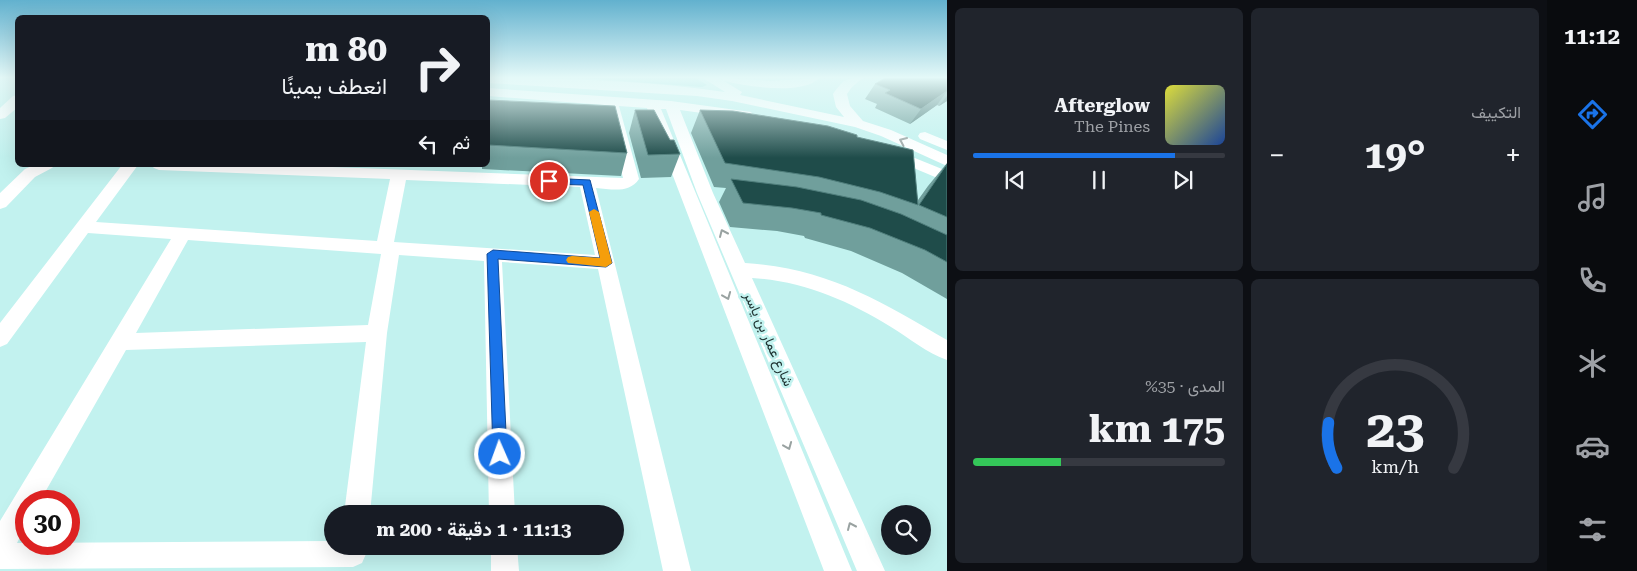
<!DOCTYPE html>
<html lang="ar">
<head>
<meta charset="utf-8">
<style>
	body { margin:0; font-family:"Roboto Serif",Vazirmatn,serif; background:#20242c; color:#f1f3f6; direction:rtl; height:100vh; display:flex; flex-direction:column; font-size:19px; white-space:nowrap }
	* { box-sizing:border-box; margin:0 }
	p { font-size:16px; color:#9ea1a6 }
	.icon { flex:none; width:28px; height:28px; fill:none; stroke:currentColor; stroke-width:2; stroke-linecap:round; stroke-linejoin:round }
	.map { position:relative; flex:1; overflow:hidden; direction:ltr }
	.drawer { display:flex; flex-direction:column; gap:8px; padding:8px; background:#0d0f14; width:600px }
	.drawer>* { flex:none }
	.guide { position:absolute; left:15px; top:15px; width:475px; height:152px; border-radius:8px; box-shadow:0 5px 20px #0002; direction:rtl; background:#171b24; color:#f1f3f6; overflow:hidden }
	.controls { position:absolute; left:881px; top:505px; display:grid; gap:10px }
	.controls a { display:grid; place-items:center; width:50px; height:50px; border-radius:50%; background:#171b24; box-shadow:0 5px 20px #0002; font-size:25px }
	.speed { position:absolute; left:15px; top:490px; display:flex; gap:10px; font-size:25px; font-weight:700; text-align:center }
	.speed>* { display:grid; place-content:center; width:65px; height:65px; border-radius:50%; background:#171b24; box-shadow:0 5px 20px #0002; line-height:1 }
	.speed .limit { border:8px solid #d22; background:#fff; color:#111 }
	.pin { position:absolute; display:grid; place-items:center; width:42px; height:42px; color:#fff; margin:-21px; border:2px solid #fff; border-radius:50%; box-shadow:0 1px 5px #0007 }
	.me { position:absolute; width:55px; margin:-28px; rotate:358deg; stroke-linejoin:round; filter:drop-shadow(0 0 4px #0008) }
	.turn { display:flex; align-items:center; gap:18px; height:105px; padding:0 20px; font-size:22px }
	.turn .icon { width:65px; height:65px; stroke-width:2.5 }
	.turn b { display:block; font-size:35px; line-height:42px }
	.then { display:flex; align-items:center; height:48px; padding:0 20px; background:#0003; gap:10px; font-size:19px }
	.big { font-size:38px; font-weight:700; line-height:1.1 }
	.drawer .widget { flex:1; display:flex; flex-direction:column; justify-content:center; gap:8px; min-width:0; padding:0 18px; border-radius:8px; background:#20242c }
	.drawer .dial { align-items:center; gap:0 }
	.dial svg { height:130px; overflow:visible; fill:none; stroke:#363941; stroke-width:7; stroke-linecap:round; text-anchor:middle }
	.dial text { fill:#f1f3f6; stroke:none }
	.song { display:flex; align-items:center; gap:15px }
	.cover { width:60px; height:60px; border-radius:8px; background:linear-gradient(135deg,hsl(60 70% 55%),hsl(220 70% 35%)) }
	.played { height:5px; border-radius:2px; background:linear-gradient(90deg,#1a73e8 80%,#363941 80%) }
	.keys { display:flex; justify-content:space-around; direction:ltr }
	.heat { display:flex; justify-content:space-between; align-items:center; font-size:28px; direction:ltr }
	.charge { height:8px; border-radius:4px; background:linear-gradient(90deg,#34c759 35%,#363941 0) }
	.drawer .tiles { flex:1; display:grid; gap:8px; grid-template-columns:repeat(2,1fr) }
	.trip { position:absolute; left:324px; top:505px; width:300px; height:50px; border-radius:25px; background:#171b24; box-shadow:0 5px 20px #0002; font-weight:700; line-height:50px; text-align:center; direction:rtl }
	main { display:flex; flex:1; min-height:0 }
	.menu { display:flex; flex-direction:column; width:90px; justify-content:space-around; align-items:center; background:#090b0e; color:#9ea1a6 }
	.menu .icon { width:35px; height:35px }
	.menu .active { color:#1a73e8 }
	.menu b { font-size:22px; color:#f1f3f6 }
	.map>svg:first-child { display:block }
	.green { fill:#8de0db }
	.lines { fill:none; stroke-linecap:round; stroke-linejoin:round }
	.minor { fill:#fff; fill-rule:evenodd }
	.wall { fill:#709f9c }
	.shaded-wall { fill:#507e7c }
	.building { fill:#1f4c4a; stroke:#507e7c }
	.oneway { stroke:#99a2a1 }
	.route { fill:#1a73e8; stroke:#114b97 }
	.slow { fill:#f59e0b }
	.labels { text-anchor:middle; stroke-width:5; stroke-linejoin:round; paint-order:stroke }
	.street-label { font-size:14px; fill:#1d302f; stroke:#c2f2ef }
</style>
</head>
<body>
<main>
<nav class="menu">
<b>11:12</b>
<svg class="icon active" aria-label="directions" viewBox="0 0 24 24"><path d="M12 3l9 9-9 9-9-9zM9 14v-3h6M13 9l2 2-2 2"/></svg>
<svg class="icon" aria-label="music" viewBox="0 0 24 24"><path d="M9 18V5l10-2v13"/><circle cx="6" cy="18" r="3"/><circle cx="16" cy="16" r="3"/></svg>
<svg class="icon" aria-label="phone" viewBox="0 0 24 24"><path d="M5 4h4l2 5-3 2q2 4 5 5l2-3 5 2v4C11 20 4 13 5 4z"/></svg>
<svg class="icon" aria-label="climate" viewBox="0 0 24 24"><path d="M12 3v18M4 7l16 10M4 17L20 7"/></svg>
<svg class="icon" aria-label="car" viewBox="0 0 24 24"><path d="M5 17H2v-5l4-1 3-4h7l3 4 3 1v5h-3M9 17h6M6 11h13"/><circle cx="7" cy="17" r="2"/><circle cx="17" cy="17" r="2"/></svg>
<svg class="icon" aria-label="filters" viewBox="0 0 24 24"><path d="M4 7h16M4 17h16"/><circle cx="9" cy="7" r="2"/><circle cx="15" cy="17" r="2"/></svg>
</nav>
<section class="drawer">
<div class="tiles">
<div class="widget"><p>التكييف</p>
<div class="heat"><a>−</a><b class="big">19°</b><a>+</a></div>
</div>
<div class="widget">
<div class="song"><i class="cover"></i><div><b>Afterglow</b><p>The Pines</p></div></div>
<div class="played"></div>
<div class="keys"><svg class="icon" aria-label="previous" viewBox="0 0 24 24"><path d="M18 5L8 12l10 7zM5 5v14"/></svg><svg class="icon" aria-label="pause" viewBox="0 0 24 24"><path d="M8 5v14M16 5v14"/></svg><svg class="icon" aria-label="next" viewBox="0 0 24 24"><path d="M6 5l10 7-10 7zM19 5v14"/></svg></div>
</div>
<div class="widget dial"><svg viewBox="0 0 100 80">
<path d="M14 69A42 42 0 1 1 86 69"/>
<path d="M14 69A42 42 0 0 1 9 41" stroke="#1a73e8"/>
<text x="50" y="56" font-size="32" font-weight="700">23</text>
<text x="50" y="72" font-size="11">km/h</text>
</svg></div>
<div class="widget"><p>المدى · 35%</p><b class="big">175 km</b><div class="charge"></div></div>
</div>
</section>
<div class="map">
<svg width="947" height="571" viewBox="0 0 947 571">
	<rect width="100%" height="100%" fill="#c2f2ef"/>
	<polygon class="green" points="582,78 696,78 707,85 702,87"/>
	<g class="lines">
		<g class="minor">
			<path d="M488 78C565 78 649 81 725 92L703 78H719L723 81 722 78 771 81 819 78C802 96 746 86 724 81L742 92 740 95 844 117 836 107 833 94C844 79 845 78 863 78L852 87 847 94 850 106 863 121 891 130 947 155V166L881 136 855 127 732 101 697 96 488 83Z"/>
			<path d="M488 88 671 101 751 112 753 115 746 119 680 110 713 193 745 263C826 268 879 300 947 340V360C927 353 909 338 891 327 847 300 803 281 752 278L885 571H857L697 193 666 109H661L852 571H824L647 108 619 106 639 179C629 194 611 189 596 188L691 571H663L598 269 502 262 515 514H489L484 261 399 255 387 333 370 514H344L366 342 126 350 40 501H26V525L17 543 332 541V546H363L366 554 362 563 353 567 0 569V521L171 239 88 233 7 344 0 347V323L122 165H138L96 222 377 241 390 179 159 170 154 168 151 165H279L623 178 605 105 488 96ZM406 180 580 187 595 255 394 242ZM188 240 381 254 368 325 136 333Z"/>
			<polygon points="18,95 18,107 5,118 0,119 0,108 13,96"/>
			<polygon points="925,132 947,141 947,150 920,139 918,136 920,133"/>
			<polygon points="890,148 947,171 947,182 885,156 883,153 885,150"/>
			<polygon points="34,165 55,165 52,168 35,177 6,207 0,209 0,193 25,169"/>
			<polygon points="491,546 517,546 519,571 491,571"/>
		</g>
	</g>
	<g class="wall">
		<polygon points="947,78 947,101 939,106 937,105 910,124 875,108 877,104 865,99 875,84"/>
		<polygon points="488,100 627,153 621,176 482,169 482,165 488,165"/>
		<polygon points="635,110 670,140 680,154 671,177 641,178 629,133"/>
		<polygon points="700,110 857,137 918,200 928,186 947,163 947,299 902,273 851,251 805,238 804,236 777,231 730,227 719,202 726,188 714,187 691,133"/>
	</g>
	<g class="shaded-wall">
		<polygon points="947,91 937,105 910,124 921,109"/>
		<polygon points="947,96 947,101 939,106"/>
	</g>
	<g class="building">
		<polygon points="885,78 947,78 947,91 921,109 885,93 890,90 875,84"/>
		<polygon points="488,100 615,106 627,153 488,145"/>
		<polygon points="635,110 654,110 670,140 674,140 680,154 648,155"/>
		<polygon points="700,110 733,111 828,126 857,135 857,137 913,150 918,205 880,192 819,177 725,163"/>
		<polygon points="947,164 947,217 919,205"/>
		<polygon points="731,179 797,187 861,200 901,214 947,235 947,262 925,250 870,228 821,215 821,213 792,208 743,203"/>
	</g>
	<defs><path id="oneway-chevron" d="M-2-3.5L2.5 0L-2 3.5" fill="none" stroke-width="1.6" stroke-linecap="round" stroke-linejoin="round" transform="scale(1.25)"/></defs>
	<g class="oneway">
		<use href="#oneway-chevron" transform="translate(903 141) rotate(-156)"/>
		<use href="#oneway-chevron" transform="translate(723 233) rotate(-114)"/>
		<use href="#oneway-chevron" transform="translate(727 296) rotate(68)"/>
		<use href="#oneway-chevron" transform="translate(788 446) rotate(68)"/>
		<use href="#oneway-chevron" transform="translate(851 526) rotate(-114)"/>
	</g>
	<linearGradient id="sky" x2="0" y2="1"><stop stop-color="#62b1ce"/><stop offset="0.49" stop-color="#e4f9f8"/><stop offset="1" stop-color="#e4f9f8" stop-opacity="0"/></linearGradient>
	<rect width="947" height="158" fill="url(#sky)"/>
	<polygon class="route" points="546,178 590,180 612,263 606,267 498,259 507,454 505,459 500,461 495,459 493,454 487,254 493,250 600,258 583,185 549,184 546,183"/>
	<polygon class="slow" points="594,209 599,212 612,263 606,267 568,263 566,260 568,257 572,256 600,258 589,212"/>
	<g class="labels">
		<g class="street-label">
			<text transform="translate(769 339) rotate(66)" y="5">شارع عمار بن ياسر</text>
		</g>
	</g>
</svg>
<div class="controls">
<a><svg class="icon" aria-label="search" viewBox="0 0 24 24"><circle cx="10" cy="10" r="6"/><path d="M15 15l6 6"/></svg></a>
</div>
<div class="speed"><div class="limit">30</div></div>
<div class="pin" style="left:549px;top:181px;background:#d93025"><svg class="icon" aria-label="arrive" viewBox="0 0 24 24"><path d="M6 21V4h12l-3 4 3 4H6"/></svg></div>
<svg class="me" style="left:500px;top:454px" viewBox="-20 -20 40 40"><circle r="17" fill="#1a73e8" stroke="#fff" stroke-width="3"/><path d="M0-11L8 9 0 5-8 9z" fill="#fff"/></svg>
<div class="trip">11:13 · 1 دقيقة · 200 m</div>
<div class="guide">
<div class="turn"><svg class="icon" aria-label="right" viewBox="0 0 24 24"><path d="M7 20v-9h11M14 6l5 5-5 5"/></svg><div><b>80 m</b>انعطف يمينًا</div></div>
<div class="then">ثم<svg class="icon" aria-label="left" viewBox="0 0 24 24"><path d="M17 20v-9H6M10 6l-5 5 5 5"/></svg></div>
</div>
</div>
</main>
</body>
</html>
